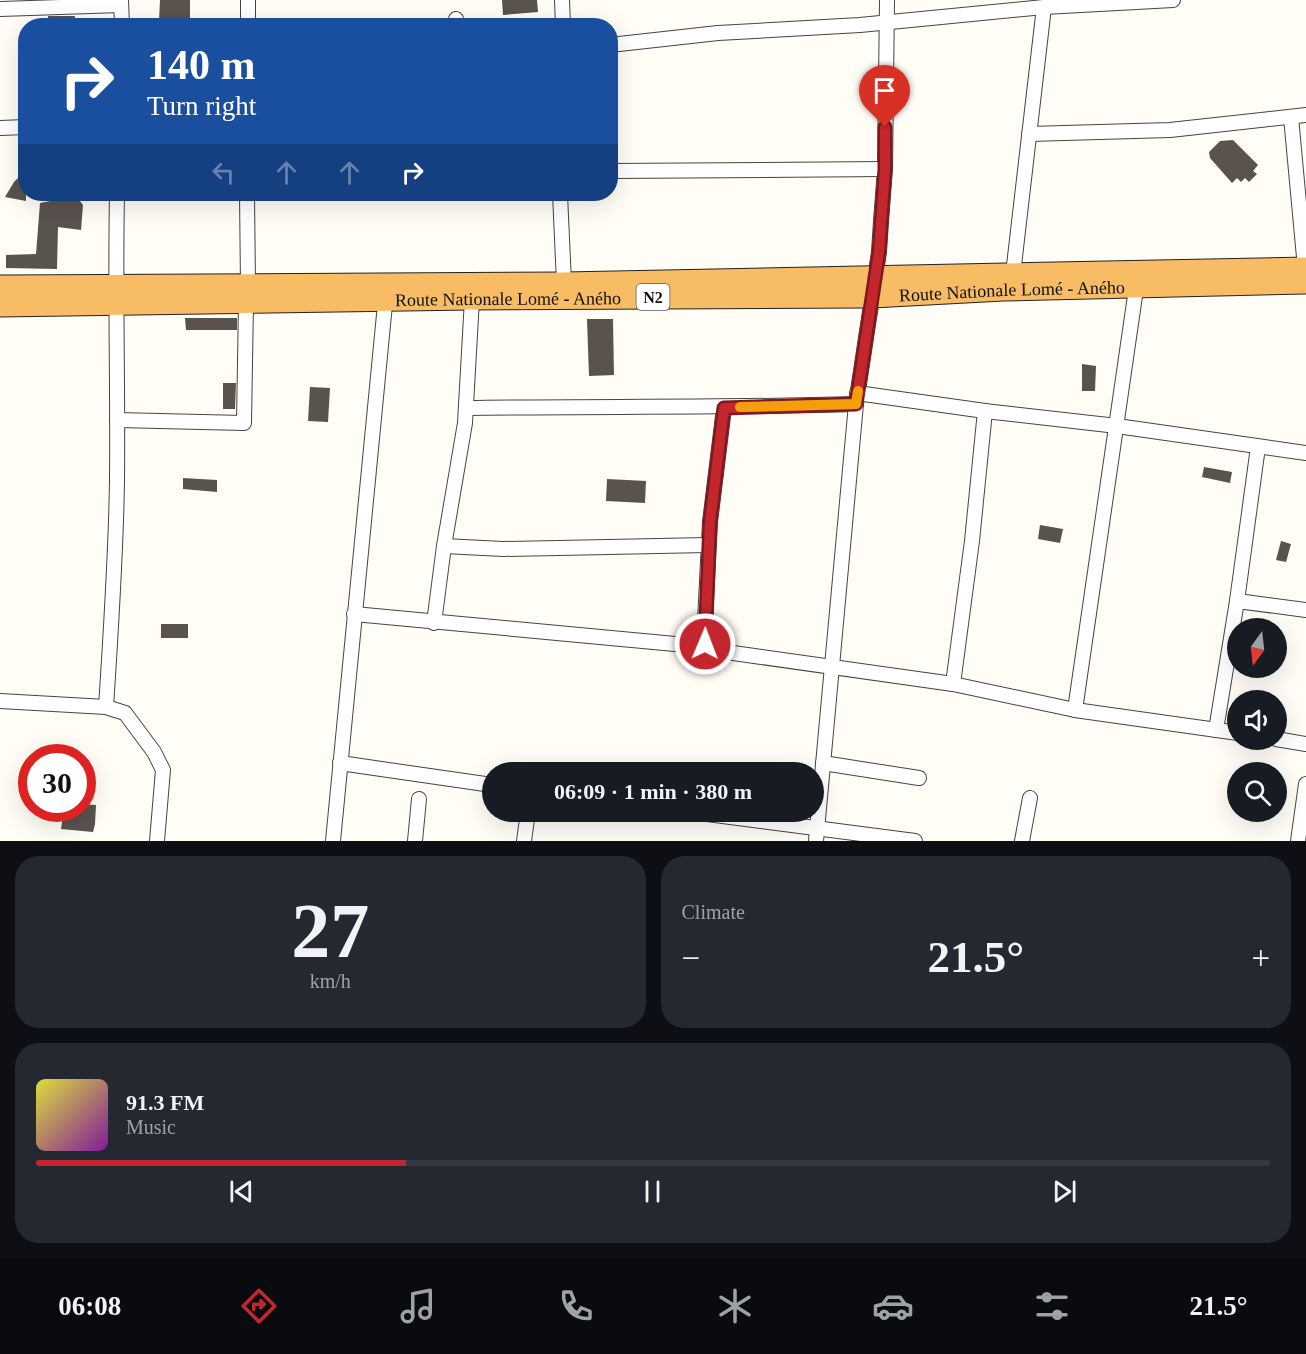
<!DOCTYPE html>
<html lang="en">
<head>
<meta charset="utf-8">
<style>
	body { margin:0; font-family:"Times New Roman",serif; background:#242831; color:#f1f3f6; height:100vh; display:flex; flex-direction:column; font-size:22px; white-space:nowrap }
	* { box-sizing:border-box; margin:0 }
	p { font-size:20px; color:#9ea1a6 }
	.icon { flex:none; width:33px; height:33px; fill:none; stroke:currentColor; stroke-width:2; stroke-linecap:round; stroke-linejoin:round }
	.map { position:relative; height:841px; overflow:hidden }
	.panel { display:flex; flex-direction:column; gap:15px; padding:15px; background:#0d0f14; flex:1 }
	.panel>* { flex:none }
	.top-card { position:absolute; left:18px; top:18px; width:600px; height:183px; border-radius:24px; box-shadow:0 6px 24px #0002; background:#1a4fa0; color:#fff; overflow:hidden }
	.needle { width:39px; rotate:195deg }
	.buttons { position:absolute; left:1227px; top:618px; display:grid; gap:12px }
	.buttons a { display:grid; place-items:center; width:60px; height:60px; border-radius:50%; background:#171b24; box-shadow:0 6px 24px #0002; font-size:30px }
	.speed { position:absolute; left:18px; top:744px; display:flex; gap:12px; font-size:30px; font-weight:700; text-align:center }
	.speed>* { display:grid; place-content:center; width:78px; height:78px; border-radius:50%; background:#171b24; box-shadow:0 6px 24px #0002; line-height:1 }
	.speed .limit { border:9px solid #d22; background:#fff; color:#111 }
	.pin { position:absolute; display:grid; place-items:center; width:51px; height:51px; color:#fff; margin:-62px -26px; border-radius:50% 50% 50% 0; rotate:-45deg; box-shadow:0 0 6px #0007 }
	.pin .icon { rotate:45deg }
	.me { position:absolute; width:66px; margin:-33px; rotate:1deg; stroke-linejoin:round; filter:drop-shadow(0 0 4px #0008) }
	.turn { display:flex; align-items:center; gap:21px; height:126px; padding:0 30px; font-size:27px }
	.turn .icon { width:78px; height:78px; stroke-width:2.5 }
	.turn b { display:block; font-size:42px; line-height:51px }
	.lanes { display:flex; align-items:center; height:57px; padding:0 30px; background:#0003; justify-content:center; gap:30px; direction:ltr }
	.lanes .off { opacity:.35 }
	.big { font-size:45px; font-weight:800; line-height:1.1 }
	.panel .tile { flex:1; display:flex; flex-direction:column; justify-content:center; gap:9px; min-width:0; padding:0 21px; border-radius:24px; background:#242831 }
	.panel .dial { align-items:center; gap:0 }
	.dial b { font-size:78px; line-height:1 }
	.song { display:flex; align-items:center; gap:18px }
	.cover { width:72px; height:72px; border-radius:9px; background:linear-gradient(135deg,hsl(60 70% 55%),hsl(290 70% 35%)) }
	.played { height:6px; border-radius:3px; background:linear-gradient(90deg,#c4262e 30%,#363941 30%) }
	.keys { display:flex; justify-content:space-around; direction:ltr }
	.heat { display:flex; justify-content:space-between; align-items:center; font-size:33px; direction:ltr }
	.panel .tiles { flex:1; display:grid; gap:15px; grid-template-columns:1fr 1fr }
	.tile:last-child { grid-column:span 2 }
	.trip { position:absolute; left:482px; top:762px; width:342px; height:60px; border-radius:30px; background:#171b24; box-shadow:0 6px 24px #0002; font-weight:800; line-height:60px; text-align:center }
	.tab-bar { display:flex; height:96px; justify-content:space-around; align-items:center; background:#090b0e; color:#9ea1a6 }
	.tab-bar .icon { width:42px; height:42px }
	.tab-bar .active { color:#c4262e }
	.tab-bar b { font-size:27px; color:#f1f3f6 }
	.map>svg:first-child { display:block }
	.building { fill:#5a524d }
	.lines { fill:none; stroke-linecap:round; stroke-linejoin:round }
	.minor-casing { stroke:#444; stroke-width:16 }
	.trunk-casing { stroke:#222; stroke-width:23 }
	.minor { stroke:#fff; stroke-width:14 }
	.trunk { stroke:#f7bc64; stroke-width:21 }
	.route-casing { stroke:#7f191e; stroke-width:15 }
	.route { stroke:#c4262e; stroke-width:10 }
	.slow { stroke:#f59e0b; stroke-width:10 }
	.labels { text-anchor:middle; stroke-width:6; stroke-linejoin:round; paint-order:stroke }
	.shield { fill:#fff; stroke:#585858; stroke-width:1.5 }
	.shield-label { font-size:16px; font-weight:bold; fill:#111 }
	.street-label { font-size:18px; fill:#111; stroke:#fff }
</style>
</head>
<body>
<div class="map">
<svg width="1306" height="841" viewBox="0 0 1306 841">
	<rect width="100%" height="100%" fill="#fffdf5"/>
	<g class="building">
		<polygon points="160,0 190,0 190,22 159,21"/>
		<polygon points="502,0 537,0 538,12 503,15"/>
		<polygon points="48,16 75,16 74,26 48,26"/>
		<polygon points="1233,140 1258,165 1253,171 1257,174 1249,182 1245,178 1241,182 1237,178 1232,183 1210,158 1209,152 1220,141"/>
		<polygon points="26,170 26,201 5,197 14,182"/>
		<polygon points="76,196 83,205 81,230 58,227 57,269 6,268 6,255 36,254 40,203"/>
		<polygon points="185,318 237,318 237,330 186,330"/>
		<polygon points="587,319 613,319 614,375 589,376"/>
		<polygon points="1082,364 1096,366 1095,391 1082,391"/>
		<polygon points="223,383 236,383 235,409 223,409"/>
		<polygon points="310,387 330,388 328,422 308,421"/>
		<polygon points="1204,467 1232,472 1230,483 1202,477"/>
		<polygon points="183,478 217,480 217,492 183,489"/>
		<polygon points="607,479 646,481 645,503 606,501"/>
		<polygon points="1040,525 1063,529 1060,543 1038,539"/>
		<polygon points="1281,541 1291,544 1286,562 1276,560"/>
		<rect x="161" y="624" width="27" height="14"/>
		<polygon points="82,804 96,805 95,824 93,832 61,829 64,808 82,808"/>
	</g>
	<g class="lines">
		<defs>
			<g id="minor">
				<polyline points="121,0 122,26"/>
				<polyline points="562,0 563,26"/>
				<polyline points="0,9 121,5"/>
				<polyline points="456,19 457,26"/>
				<polyline points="248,26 248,0"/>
				<polyline points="610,45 718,33 860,25 1044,7 1173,0"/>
				<polyline points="1291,117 1305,268"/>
				<polyline points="0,128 26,127"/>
				<polyline points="1029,134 1170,130 1306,115"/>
				<polyline points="610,171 885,169"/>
				<path d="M117 194C115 289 118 384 117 480 116 555 111 631 106 707L125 713 154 752 163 770 157 841"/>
				<polyline points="247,194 248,285"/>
				<polyline points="560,194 564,283"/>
				<polyline points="1013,274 1044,7"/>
				<polyline points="857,393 985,411 1117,426 1306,453"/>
				<path d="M466 408C596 406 726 408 856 404"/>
				<polyline points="117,420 244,423 246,302"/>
				<polyline points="444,546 503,549 708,545"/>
				<polyline points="1237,601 1306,610"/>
				<polyline points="354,614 707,647 712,650 953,684 1075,710 1238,733"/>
				<polyline points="434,623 444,546 465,423 472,299"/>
				<polyline points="707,647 704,641 710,522 724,408"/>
				<polyline points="953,684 972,541 985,411"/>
				<polyline points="0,701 106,707"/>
				<polyline points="1075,710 1136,289"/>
				<polyline points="1216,730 1237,601 1258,447"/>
				<polyline points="1276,739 1306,744"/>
				<polyline points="340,763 492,785"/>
				<polyline points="823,763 919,778"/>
				<polyline points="692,812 915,841"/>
				<polyline points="333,841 386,294"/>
				<polyline points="415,841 419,799"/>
				<polyline points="524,841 528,812"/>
				<polyline points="816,841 856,404 879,252 881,221 885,169 887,0"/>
				<polyline points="1022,841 1030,798"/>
				<polyline points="1298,841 1306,784"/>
			</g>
			<g id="trunk">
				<polyline points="0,286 564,283 1306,268"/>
				<path id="s1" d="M0 306 472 299 872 297 1003 290 1306 283"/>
			</g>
		</defs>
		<use href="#minor" class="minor-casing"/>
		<use href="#trunk" class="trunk-casing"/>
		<use href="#minor" class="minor"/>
		<use href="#trunk" class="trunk"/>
	</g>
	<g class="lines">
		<defs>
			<polyline id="route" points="705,644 710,522 724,408 856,404 879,252 885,169 885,127"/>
		</defs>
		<use href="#route" class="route-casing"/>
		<use href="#route" class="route"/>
		<polyline class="slow" points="740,407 856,404 858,391"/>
	</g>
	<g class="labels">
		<rect class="shield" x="636.5" y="284" width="33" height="26" rx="4.5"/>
		<g class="shield-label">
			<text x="653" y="303">N2</text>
		</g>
		<g class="street-label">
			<text dy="6" stroke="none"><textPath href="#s1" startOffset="1012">Route Nationale Lomé - Aného</textPath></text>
			<text dy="6" stroke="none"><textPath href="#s1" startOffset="508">Route Nationale Lomé - Aného</textPath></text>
		</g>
	</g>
</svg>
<div class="buttons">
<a><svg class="needle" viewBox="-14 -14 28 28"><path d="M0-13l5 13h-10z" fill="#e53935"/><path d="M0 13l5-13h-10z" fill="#9ea1a6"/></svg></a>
<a><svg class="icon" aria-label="sound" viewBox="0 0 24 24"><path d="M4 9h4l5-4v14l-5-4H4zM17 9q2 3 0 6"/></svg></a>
<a><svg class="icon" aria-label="search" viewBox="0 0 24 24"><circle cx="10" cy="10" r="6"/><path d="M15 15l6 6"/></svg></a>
</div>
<div class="speed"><div class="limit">30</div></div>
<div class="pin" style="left:885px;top:127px;background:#d93025"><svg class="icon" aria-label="arrive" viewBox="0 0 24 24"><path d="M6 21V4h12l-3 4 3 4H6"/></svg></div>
<svg class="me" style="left:705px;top:644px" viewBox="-20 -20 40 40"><circle r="17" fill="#c4262e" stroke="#fff" stroke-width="3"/><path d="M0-11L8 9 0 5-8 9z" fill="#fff"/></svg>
<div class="trip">06:09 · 1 min · 380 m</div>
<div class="top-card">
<div class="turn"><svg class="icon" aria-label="right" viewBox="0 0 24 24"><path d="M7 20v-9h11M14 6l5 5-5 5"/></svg><div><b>140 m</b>Turn right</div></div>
<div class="lanes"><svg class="icon off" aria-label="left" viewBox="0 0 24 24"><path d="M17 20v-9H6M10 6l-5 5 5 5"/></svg><svg class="icon off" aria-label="ahead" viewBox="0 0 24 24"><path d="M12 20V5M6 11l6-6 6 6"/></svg><svg class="icon off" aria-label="ahead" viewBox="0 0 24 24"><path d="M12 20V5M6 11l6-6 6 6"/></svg><svg class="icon" aria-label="right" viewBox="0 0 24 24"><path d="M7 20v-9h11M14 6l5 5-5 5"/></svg></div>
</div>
</div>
<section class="panel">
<div class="tiles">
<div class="tile dial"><b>27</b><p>km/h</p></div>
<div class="tile"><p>Climate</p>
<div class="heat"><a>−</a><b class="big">21.5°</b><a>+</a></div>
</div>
<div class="tile">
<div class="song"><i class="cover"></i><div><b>91.3 FM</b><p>Music</p></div></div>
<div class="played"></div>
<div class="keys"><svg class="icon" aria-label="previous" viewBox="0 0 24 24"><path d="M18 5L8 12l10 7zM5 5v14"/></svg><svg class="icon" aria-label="pause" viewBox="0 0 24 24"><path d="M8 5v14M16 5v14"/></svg><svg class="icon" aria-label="next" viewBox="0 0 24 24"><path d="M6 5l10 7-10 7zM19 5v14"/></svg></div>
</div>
</div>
</section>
<nav class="tab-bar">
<b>06:08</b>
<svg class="icon active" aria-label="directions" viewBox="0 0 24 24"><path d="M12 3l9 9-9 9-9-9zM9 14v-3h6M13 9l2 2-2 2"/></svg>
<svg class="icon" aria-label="music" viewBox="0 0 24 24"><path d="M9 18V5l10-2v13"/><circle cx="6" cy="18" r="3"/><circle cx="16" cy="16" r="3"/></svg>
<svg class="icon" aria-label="phone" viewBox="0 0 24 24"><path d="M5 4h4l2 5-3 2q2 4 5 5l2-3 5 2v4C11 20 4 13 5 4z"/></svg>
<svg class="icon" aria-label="climate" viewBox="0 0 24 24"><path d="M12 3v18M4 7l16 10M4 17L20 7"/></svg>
<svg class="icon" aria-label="car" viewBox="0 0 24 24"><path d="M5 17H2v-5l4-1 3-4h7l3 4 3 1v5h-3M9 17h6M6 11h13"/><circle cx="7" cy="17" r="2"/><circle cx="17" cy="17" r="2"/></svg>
<svg class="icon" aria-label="filters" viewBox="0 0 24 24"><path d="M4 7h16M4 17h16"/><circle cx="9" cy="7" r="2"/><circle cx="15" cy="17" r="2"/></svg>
<b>21.5°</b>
</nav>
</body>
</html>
